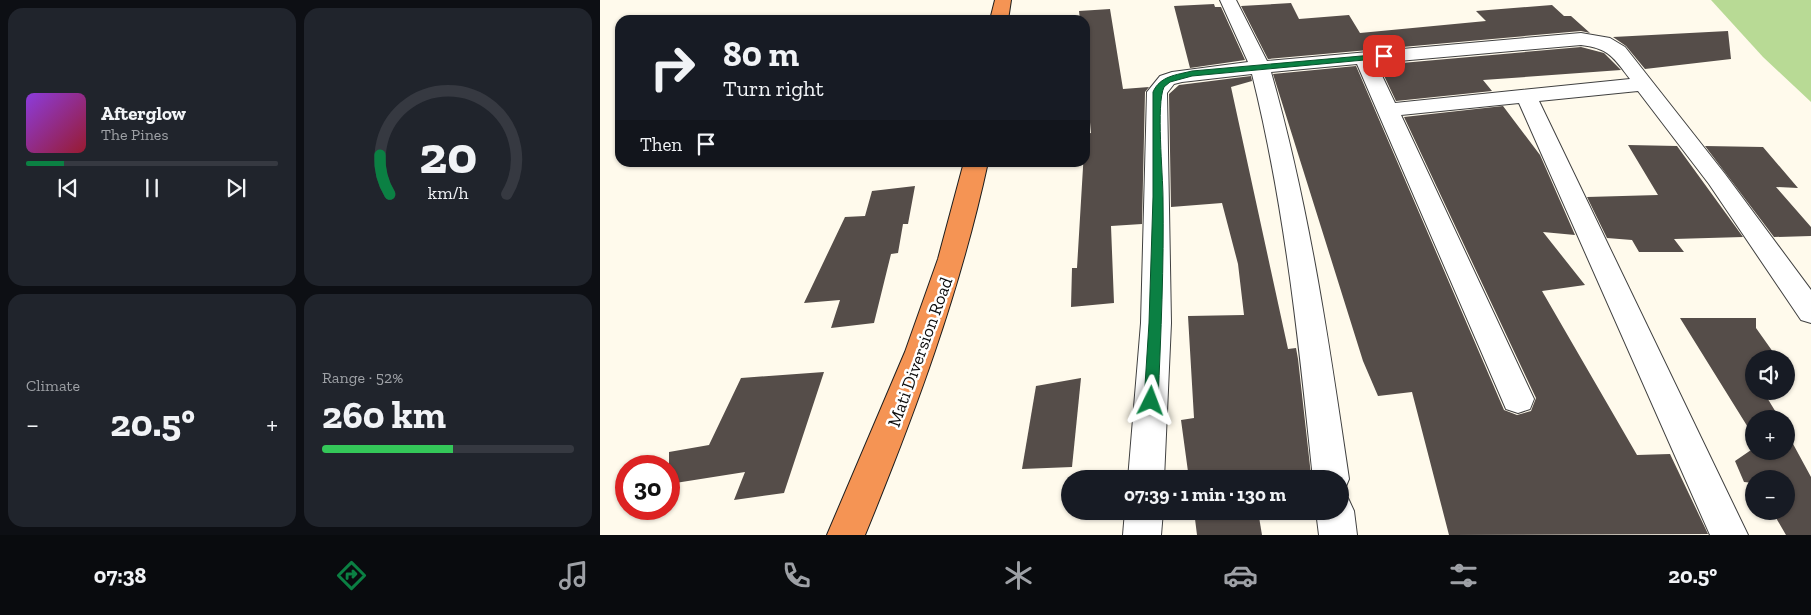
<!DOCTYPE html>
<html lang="en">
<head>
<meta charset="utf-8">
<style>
	body { margin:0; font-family:"Zilla Slab",serif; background:#20242c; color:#f1f3f6; height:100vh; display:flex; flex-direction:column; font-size:19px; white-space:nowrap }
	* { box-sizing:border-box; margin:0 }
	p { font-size:16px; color:#9ea1a6 }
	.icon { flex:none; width:28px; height:28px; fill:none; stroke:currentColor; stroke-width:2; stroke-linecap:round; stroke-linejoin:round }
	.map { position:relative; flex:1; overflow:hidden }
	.panel { display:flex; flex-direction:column; gap:8px; padding:8px; background:#0d0f14; width:600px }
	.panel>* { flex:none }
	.hud { position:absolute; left:15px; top:15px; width:475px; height:152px; border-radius:15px; box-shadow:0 1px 4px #0004; background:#171b24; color:#f1f3f6; overflow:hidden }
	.controls { position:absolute; left:1145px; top:350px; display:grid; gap:10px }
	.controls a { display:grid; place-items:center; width:50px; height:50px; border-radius:50%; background:#171b24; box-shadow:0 1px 4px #0004; font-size:25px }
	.speed { position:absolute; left:15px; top:455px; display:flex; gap:10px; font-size:25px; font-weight:700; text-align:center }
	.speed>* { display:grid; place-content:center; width:65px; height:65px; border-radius:50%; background:#171b24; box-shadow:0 1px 4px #0004; line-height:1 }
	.speed .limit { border:8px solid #d22; background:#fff; color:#111 }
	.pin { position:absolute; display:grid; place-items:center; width:42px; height:42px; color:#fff; margin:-21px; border-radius:10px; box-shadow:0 2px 8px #0006 }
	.me { position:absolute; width:55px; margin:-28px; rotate:3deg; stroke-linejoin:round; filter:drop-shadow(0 0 4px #0008) }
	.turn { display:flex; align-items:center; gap:18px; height:105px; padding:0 25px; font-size:22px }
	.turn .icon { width:65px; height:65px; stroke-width:2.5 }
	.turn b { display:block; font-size:35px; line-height:42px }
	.then { display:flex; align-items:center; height:48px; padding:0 25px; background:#0003; gap:10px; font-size:19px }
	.big { font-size:38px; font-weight:700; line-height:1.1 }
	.panel .tile { flex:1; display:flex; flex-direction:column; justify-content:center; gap:8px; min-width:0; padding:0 18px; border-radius:15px; background:#20242c }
	.panel .dial { align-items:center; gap:0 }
	.dial svg { height:130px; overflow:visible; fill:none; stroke:#363941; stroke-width:7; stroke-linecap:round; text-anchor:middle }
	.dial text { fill:#f1f3f6; stroke:none }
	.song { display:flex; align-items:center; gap:15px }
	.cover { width:60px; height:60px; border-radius:8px; background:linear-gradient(135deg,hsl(270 70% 55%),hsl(350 70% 35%)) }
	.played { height:5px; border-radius:2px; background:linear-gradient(90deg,#0b8043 15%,#363941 15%) }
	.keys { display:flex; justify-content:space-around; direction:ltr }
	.heat { display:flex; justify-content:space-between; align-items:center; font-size:28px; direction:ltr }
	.charge { height:8px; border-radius:4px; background:linear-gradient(90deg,#34c759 52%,#363941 0) }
	.panel .tiles { flex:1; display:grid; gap:8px; grid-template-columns:repeat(2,1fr) }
	.trip { position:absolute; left:461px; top:470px; width:288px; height:50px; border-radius:25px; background:#171b24; box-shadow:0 1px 4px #0004; font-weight:700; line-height:50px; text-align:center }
	.tab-bar { display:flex; height:80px; justify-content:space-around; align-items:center; background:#090b0e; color:#9ea1a6 }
	.tab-bar .icon { width:35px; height:35px }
	.tab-bar .selected { color:#0b8043 }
	.tab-bar b { font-size:22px; color:#f1f3f6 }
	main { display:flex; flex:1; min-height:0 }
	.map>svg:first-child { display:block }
	.forest { fill:#b8da95 }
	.building { fill:#554d49 }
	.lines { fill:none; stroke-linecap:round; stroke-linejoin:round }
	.minor-casing { stroke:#404040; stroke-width:2 }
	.highway-casing { stroke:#1e1e1e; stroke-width:2 }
	.minor { fill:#fff; fill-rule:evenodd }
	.highway { fill:#f59454; fill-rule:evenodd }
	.route { fill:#0b8043; stroke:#07532c }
	.labels { text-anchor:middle; stroke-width:5; stroke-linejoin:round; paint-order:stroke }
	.street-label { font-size:18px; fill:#0d0d0d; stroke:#fff }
</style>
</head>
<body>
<main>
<section class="panel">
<div class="tiles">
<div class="tile">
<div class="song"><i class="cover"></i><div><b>Afterglow</b><p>The Pines</p></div></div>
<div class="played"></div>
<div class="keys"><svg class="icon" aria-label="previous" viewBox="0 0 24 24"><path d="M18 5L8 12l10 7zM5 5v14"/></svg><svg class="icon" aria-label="pause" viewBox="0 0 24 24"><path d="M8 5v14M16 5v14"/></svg><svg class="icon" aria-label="next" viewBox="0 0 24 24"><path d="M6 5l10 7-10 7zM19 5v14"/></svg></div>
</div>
<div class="tile dial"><svg viewBox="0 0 100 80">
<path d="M14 69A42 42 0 1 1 86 69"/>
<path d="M14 69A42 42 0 0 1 8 45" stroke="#0b8043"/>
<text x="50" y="56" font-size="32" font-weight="700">20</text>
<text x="50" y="72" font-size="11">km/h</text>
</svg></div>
<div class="tile"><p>Climate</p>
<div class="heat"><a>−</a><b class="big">20.5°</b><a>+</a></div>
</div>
<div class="tile"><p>Range · 52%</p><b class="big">260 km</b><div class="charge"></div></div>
</div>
</section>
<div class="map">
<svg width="1211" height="535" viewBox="0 0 1211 535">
	<rect width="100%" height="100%" fill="#fffaec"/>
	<polygon class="forest" points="1111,0 1211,0 1211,102 1163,57"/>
	<g class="building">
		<polygon points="691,3 699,19 749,15 760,33 886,21 876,11 952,5 964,16 971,16 990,33 981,31 668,59 641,6"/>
		<polygon points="614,4 615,7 621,7 645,60 590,68 574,6"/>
		<polygon points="510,9 523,89 549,87 545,92 542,224 511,226 514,303 471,307 472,268 477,268 485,134 491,133 485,69 485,20 480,20 479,11"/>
		<polygon points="1128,31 1131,59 1045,69 1026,46 1013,37"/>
		<polygon points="981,47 1004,53 1021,70 883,80 892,91 796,101 779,65"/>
		<polygon points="756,66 904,410 917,415 931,411 936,398 804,117 903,106 940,155 975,235 943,232 985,285 942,291 1037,455 1070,454 1108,534 849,535 812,392 778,396 763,361 673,74"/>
		<polygon points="651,76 652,81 631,87 688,349 696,348 698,359 711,475 676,479 589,479 581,420 594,418 588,316 644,315 638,264 622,203 571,207 569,94 579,85"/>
		<polygon points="1028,145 1077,146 1143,237 1074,239 1084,252 1039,252 1032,240 1007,238 987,197 1058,195"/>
		<polygon points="1105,146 1163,147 1198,188 1176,187 1211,227 1211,236 1174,237"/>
		<polygon points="315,186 308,224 303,224 298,253 291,254 274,323 231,328 240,300 204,303 245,217 265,216 272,191"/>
		<polygon points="1080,318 1156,318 1156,328 1178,359 1154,359 1154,391 1163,391 1180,419 1154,419 1154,437"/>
		<polygon points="224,372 184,493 134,500 145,472 69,484 69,452 109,445 141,378"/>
		<polygon points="481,378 472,467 422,469 436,386"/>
		<polygon points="1186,431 1211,477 1211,535 1186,535 1172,511 1186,511 1186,479 1154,479 1154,483 1144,482 1135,461 1154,448 1154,451 1186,451"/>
		<polygon points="594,511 658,511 662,535 597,535"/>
	</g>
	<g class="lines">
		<defs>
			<g id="minor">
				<path d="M620 0H636L667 61 981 33 1010 38 1025 47 1125 174 1211 290V323L1201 320 1109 184 1038 91 939 101 1148 535H1110L919 103 801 115 934 399 930 409 918 413 906 409 757 64 671 72C709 205 729 342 749 479L744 491 740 492V479H713C699 343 685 207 652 74L582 82 574 84 567 93 571 323 564 479H528L541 323 547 92 560 76 572 72 648 62ZM981 45C1009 48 1014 58 1030 79L795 103 776 63Z"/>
				<polygon points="740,495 748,498 754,511 757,535 719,535 716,511 740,511"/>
				<polygon points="525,511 563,511 561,535 523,535"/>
			</g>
			<g id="highway">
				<polygon points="395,0 411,0 408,20 390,20"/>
				<path d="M364 162H388C360 292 315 413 265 535H227L305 352 338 259Z"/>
			</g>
		</defs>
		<use href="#minor" class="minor-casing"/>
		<use href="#highway" class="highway-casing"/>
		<use href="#minor" class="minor"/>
		<use href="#highway" class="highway"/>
	</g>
	<path class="route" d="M784 54H786V58L592 76 570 82 564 87C556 104 563 174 563 198 564 265 561 333 558 401L556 405H546L544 401 549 323 553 197V92C560 76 576 75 592 71Z"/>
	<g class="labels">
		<g class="street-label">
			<text transform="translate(320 352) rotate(-70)" y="6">Mati Diversion Road</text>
		</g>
	</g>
</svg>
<div class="controls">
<a><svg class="icon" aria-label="sound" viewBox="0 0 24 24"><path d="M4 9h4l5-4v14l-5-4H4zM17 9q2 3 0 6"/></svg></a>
<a>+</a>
<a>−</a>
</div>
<div class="speed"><div class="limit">30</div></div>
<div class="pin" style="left:784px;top:56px;background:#d93025"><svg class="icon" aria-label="arrive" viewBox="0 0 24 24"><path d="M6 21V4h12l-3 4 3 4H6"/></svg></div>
<svg class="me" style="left:551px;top:401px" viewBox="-20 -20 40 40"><path d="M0-17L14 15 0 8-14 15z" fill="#0b8043" stroke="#fff" stroke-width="4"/></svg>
<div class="trip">07:39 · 1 min · 130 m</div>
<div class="hud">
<div class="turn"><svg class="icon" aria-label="right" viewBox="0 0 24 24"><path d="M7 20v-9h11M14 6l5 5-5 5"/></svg><div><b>80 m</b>Turn right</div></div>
<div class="then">Then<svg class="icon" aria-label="arrive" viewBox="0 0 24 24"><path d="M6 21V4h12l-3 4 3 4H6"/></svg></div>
</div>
</div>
</main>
<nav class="tab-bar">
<b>07:38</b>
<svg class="icon selected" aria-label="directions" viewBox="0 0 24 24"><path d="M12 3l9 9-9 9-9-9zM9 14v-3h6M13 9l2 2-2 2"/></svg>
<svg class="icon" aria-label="music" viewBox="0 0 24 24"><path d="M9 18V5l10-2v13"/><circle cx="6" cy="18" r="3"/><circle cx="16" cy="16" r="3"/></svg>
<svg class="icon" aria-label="phone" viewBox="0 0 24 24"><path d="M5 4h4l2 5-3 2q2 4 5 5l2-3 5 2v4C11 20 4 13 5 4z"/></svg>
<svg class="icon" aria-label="climate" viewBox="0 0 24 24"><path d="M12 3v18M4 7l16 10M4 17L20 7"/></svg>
<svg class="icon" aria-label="car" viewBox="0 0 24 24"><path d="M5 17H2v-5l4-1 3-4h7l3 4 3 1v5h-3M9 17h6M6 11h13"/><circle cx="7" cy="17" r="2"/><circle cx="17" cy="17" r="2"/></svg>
<svg class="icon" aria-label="filters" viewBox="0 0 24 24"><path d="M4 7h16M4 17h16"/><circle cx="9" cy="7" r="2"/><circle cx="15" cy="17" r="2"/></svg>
<b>20.5°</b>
</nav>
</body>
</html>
